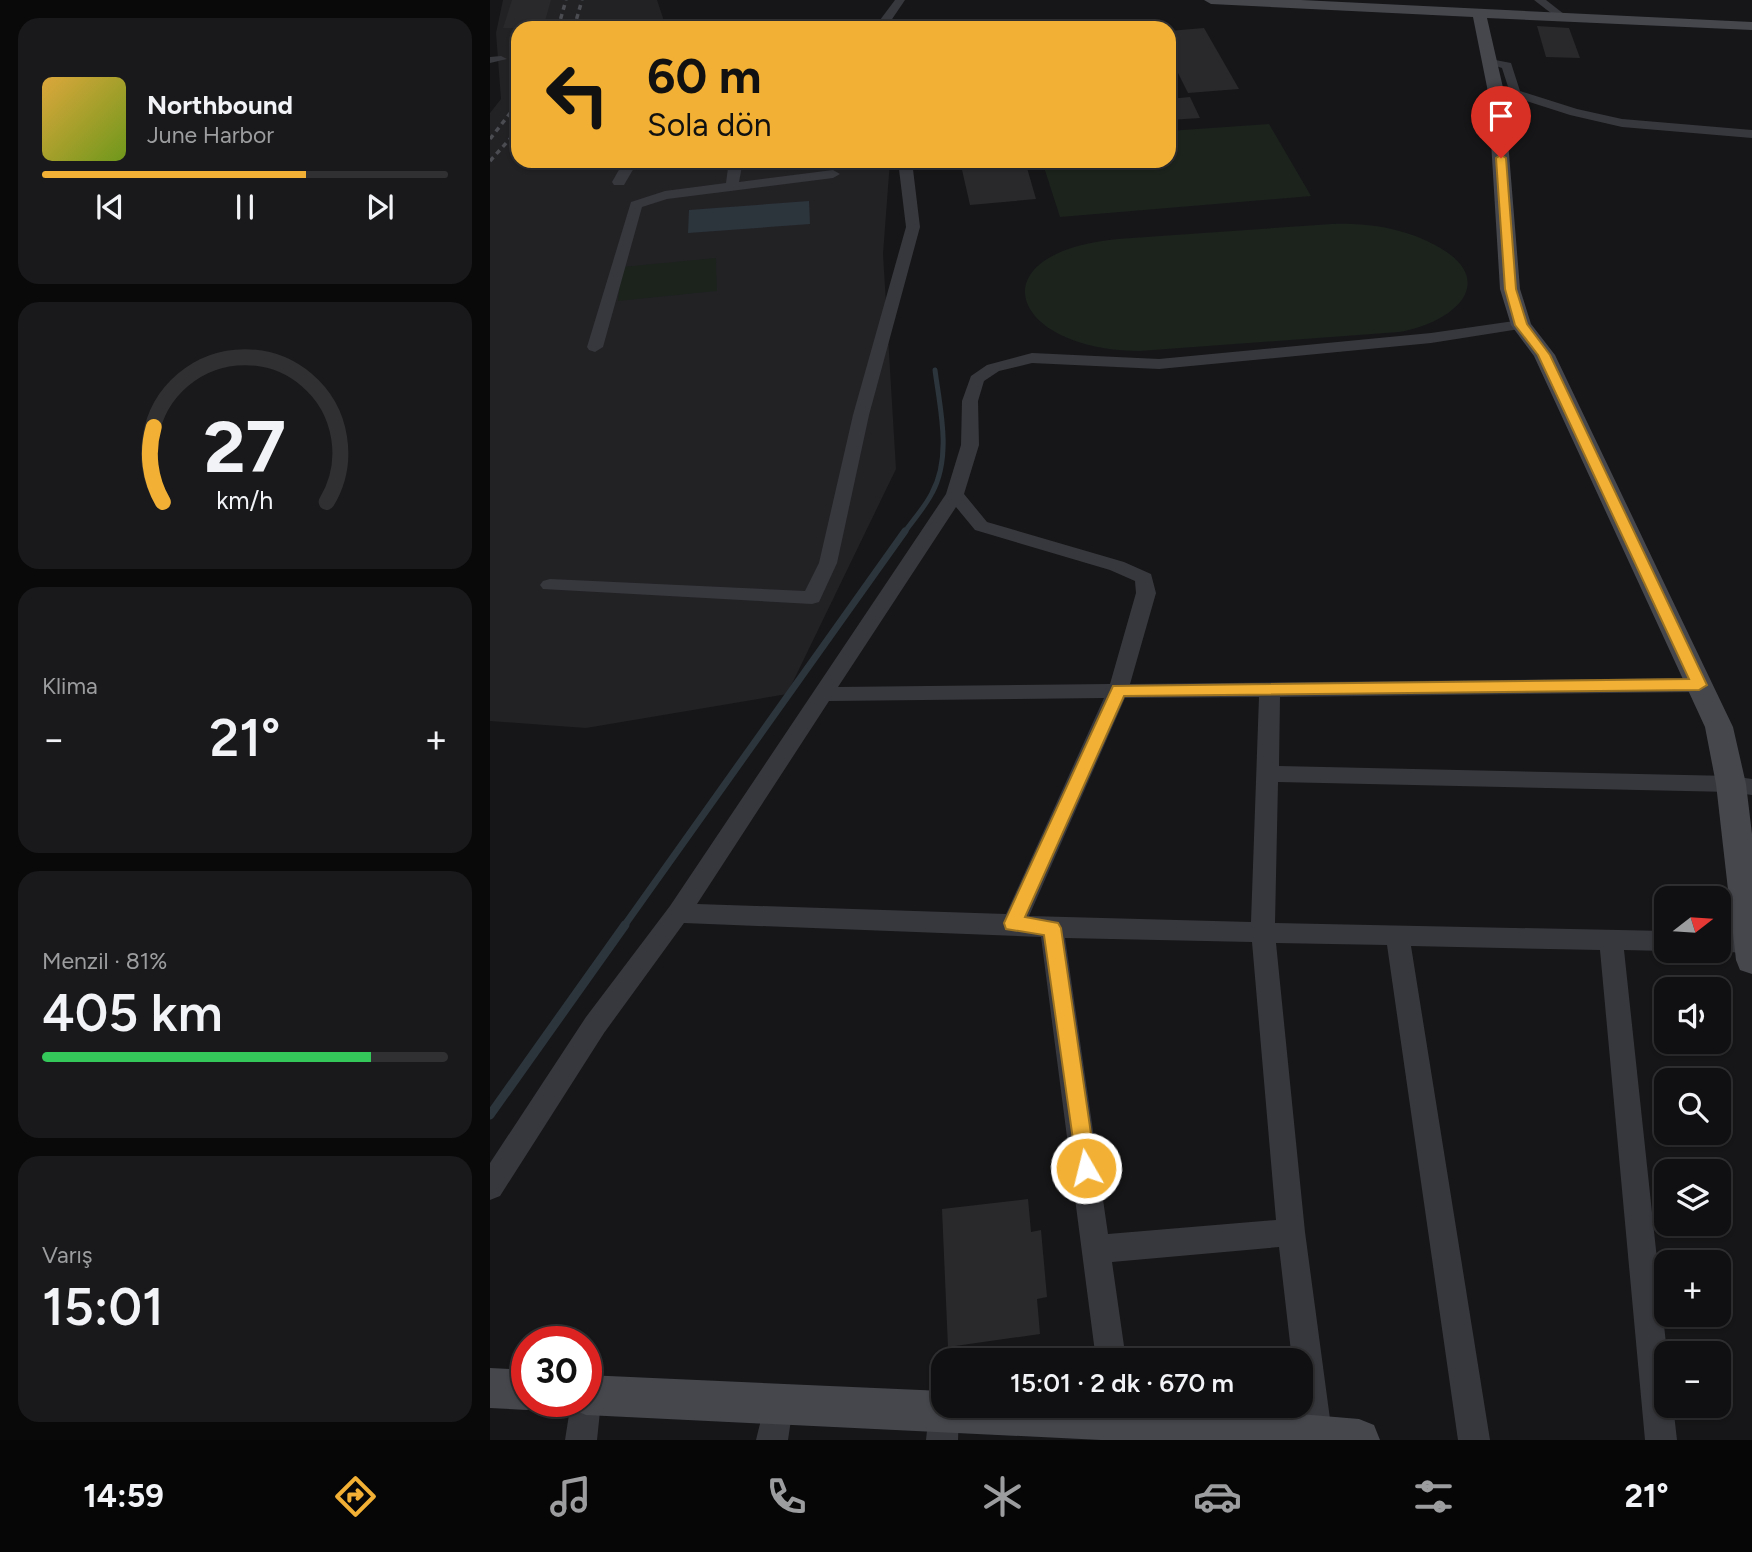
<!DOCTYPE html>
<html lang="tr">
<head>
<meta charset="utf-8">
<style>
	body { margin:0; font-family:Figtree,sans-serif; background:#19191b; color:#f1f3f6; height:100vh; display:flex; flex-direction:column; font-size:26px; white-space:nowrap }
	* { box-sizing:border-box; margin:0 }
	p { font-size:23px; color:#9c9d9f }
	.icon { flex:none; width:38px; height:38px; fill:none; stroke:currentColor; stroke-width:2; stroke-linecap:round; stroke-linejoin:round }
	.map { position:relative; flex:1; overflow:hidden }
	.details { display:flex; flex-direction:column; gap:18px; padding:18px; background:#09090a; width:490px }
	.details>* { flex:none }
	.banner { position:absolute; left:21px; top:21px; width:665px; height:147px; border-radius:21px; box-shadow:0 2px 5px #0004,0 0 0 2px #303032; background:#f2b134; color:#111; overflow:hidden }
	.needle { width:46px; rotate:73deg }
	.controls { position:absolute; left:1164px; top:886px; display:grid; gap:14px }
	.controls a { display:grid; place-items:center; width:77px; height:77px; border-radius:14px; background:#101012; box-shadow:0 2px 5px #0004,0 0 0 2px #303032; font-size:35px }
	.speed { position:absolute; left:21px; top:1326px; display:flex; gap:14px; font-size:35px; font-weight:700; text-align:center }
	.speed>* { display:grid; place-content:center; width:91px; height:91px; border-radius:50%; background:#101012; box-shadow:0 2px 5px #0004,0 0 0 2px #303032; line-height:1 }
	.speed .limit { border:10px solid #d22; background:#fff; color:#111 }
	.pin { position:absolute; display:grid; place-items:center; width:60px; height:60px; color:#fff; margin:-72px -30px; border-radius:50% 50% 50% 0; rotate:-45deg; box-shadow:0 0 7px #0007 }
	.pin .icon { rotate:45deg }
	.me { position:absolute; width:77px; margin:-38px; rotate:352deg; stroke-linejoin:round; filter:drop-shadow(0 0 5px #0008) }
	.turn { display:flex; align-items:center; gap:24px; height:147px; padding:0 21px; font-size:32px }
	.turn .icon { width:91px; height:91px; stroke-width:2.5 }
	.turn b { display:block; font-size:49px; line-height:60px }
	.big { font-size:52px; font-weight:600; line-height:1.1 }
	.details .tile { flex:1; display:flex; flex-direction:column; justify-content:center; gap:10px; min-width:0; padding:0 24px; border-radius:21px; background:#19191b }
	.details .dial { align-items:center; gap:0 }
	.dial svg { height:182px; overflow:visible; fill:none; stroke:#303032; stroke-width:7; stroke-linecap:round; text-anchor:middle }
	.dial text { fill:#f1f3f6; stroke:none }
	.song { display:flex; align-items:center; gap:21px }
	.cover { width:84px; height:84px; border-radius:10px; background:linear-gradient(135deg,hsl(40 70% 55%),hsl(80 70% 35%)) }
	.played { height:7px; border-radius:4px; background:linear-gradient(90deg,#f2b134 65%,#303032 65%) }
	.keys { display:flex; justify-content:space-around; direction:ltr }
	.heat { display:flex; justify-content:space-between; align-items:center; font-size:38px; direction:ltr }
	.charge { height:10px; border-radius:5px; background:linear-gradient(90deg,#34c759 81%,#303032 0) }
	.trip { position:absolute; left:441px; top:1348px; width:382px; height:70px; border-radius:21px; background:#101012; box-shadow:0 2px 5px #0004,0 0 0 2px #303032; font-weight:600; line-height:70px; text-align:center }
	.tabs { display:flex; height:112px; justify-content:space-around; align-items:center; background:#060607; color:#9c9d9f }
	.tabs .icon { width:49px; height:49px }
	.tabs .active { color:#f2b134 }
	.tabs b { font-size:32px; color:#f1f3f6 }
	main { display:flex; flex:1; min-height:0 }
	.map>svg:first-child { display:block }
	.built { fill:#222225 }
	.green { fill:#1c231d }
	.water { fill:#2c353c }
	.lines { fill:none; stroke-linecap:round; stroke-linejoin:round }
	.stream-far2 { stroke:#2c353c; stroke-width:5 }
	.stream-far1 { stroke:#2c353c; stroke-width:7 }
	.stream { stroke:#2c353c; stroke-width:9 }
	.building { fill:#29292c }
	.street { fill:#37383d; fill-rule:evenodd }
	.secondary { fill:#45474d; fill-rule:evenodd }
	.rail { stroke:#4a4c52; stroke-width:3.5; stroke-dasharray:5 4.5; stroke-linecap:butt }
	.route { fill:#f2b134; stroke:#9d7322; stroke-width:2 }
</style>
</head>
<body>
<main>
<section class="details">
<div class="tile">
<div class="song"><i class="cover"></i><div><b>Northbound</b><p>June Harbor</p></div></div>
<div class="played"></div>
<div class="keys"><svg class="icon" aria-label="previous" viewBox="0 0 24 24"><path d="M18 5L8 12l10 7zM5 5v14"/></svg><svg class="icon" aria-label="pause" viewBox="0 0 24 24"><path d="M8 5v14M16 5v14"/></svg><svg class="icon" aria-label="next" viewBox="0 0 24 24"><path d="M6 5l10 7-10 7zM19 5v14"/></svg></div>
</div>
<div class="tile dial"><svg viewBox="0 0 100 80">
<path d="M14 69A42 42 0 1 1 86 69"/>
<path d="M14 69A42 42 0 0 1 10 36" stroke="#f2b134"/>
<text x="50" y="56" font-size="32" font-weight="700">27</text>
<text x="50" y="72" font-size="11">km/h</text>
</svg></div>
<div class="tile"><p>Klima</p>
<div class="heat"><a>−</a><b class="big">21°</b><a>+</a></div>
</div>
<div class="tile"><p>Menzil · 81%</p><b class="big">405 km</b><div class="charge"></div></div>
<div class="tile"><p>Varış</p><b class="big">15:01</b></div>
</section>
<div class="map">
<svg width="1262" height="1440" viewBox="0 0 1262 1440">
	<rect width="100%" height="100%" fill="#161618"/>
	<polygon class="built" points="13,0 167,0 173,18 172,28 28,28 28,161 400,161 393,254 406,469 297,694 96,728 0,721 0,113 11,99 6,33"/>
	<g class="green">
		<polygon points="779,124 821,196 570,217 552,161 679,161 679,131"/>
		<path d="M842 224C874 223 907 227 937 241 1013 276 970 321 909 332L649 351C520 350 484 253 628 239Z"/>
		<polygon points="226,258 227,291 128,301 131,267"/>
	</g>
	<polygon class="water" points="319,201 320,224 198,233 199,210"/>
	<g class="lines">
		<path class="stream-far2" d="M414 533C423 520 435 507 442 493 462 456 450 409 445 370"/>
		<polyline class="stream-far1" points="134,926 415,531"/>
		<polyline class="stream" points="0,1115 135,925"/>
	</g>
	<g class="building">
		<polygon points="22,0 61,0 53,28 13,28"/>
		<polygon points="1047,26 1079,28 1090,58 1056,57"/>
		<polygon points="714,28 749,89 698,93 679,55 679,31"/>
		<polygon points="700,97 710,118 679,120 679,99"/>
		<polygon points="470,161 535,161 546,199 480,205"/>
		<polygon points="538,1199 541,1232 551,1230 557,1297 547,1299 550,1334 458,1347 452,1209"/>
	</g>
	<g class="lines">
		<g class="street">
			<polygon points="405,0 415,0 396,28 384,28"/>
			<polygon points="1044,0 1056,0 1079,18 1070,20"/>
			<polygon points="0,57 11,56 17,59 0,63"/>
			<polygon points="1000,59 1021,63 1030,91 1087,109 1132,119 1262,130 1262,138 1132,127 1080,115 1021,96 1012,68 994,62"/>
			<polygon points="134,161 148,161 134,185 124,185 122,182"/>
			<polygon points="239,161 253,161 249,182 343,170 350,174 343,178 177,199 152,207 113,347 105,352 99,350 97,347 141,202 175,191 236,183"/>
			<polygon points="408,161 422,161 430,227 379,415 347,563 329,602 322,604 53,589 50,585 53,581 60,579 315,591 329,563 363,415 416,227"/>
			<path d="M1031 320 1039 325 1036 328 941 343 669 369 542 363 509 371 494 381 488 401 489 445 474 494 497 522 634 562 661 574 666 593 640 684 1209 678 1216 680 1219 685 1216 690 1209 692 790 697 789 766 1241 776 1262 779V795L1241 792 788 782 785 923 1176 931V950H1178L1176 951 1134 950 1177 1353 1176 1405H1183L1187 1440H1155L1110 950 921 946 1000 1440H968L897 945 786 943 815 1232 842 1434 839 1440H813L807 1405H810V1360H802L789 1247 622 1262 636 1360H606L551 937 194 923 114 1033 10 1196 0 1200V1163L96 1017 180 906 456 494 471 445 472 401 481 376 497 365 542 353 669 359 941 333ZM466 507 485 530 620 570 645 581 646 593 620 684 348 687ZM769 697 761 922 539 916 635 698ZM614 698 516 914 207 904 339 701ZM575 938 762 942 786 1220 618 1234Z"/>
			<polygon points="1228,933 1262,936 1262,954 1220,950 1228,950"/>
			<polygon points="96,1387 107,1391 111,1402 107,1440 75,1440 81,1402 96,1402"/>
			<polygon points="288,1391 299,1395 303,1406 298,1440 266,1440 277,1395"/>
			<polygon points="453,1397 453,1405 467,1405 469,1412 468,1440 436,1440 439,1412 443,1401"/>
		</g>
		<g class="secondary">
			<polygon points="714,0 811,0 1262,22 1262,30 997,18 1014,92 1030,289 1041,324 1065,355 1243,727 1256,784 1262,834 1262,974 1250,970 1246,960 1226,784 1215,727 1044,356 1021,325 1010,289 998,92 983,17 721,4"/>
			<polygon points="0,1368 37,1370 37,1402 53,1402 51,1404 37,1410 0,1408"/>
			<polygon points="96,1375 453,1391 453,1405 704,1405 869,1419 884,1425 890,1440 611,1440 96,1415 82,1409 78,1402 96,1402"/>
		</g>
		<g class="rail">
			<polyline points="68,28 76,0"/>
			<polyline points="84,28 92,0"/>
			<polyline points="0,139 28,103"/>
			<polyline points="0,161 28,130"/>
		</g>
	</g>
	<polygon class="route" points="1011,155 1016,158 1026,289 1037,324 1060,355 1217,685 1209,690 634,696 535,917 568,923 571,928 606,1168 603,1175 596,1178 588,1175 554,935 516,929 514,923 623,686 1199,679 1048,355 1025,325 1015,289 1006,158"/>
</svg>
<div class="controls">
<a><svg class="needle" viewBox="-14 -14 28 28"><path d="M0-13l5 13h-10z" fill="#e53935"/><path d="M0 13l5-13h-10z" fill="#9c9d9f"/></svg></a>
<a><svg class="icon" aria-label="sound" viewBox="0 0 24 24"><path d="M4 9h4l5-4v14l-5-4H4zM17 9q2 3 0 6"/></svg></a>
<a><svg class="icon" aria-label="search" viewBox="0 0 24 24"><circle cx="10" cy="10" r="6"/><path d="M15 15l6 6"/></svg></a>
<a><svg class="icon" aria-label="layers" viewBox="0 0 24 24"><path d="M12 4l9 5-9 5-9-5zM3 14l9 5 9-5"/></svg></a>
<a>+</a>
<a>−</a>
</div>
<div class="speed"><div class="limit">30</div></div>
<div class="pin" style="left:1011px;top:158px;background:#d93025"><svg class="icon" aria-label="arrive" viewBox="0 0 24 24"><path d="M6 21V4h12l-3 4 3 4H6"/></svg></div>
<svg class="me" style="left:596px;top:1168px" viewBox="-20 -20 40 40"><circle r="17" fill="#f2b134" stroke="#fff" stroke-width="3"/><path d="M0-11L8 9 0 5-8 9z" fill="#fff"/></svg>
<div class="trip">15:01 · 2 dk · 670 m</div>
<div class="banner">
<div class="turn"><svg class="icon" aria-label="left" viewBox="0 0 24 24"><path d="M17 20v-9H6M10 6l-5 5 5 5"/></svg><div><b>60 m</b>Sola dön</div></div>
</div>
</div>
</main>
<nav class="tabs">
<b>14:59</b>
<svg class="icon active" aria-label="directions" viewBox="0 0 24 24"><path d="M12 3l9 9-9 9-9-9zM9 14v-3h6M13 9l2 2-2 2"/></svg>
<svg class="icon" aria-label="music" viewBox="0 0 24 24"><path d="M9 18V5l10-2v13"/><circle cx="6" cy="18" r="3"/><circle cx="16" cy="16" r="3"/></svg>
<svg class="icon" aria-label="phone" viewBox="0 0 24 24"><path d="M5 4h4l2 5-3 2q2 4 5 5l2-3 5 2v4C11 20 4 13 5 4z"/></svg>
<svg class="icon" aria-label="climate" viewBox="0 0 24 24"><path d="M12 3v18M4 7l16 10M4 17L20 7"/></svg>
<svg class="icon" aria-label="car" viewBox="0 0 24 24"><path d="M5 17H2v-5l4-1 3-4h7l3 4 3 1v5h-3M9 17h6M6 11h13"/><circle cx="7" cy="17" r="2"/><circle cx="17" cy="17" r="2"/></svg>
<svg class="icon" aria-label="filters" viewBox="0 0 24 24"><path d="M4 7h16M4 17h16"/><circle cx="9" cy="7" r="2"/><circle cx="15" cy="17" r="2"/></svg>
<b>21°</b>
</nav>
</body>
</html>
